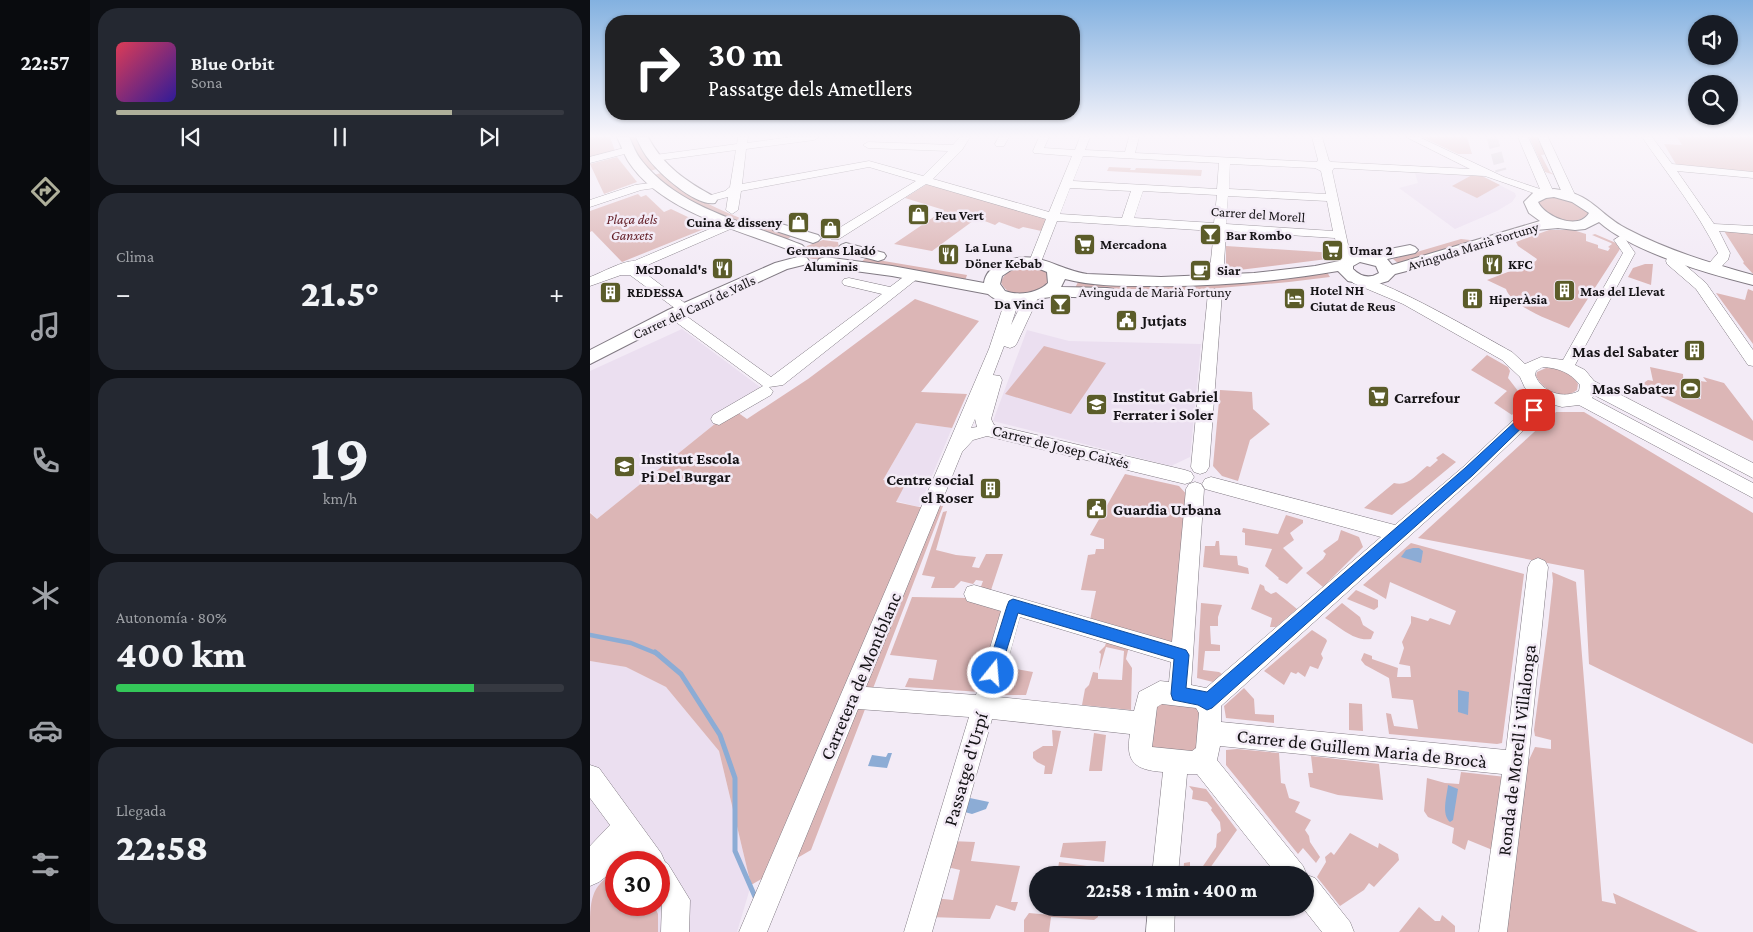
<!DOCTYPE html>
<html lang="es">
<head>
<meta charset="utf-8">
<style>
	body { margin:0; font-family:"Crimson Pro",serif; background:#242831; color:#f1f3f6; height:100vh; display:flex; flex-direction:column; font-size:19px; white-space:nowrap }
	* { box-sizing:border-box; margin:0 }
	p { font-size:16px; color:#9ea1a6 }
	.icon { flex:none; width:28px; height:28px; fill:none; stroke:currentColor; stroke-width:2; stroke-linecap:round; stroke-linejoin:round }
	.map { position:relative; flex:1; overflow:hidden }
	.details { display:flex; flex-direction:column; gap:8px; padding:8px; background:#0d0f14; width:500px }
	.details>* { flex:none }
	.banner { position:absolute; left:15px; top:15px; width:475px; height:105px; border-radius:20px; box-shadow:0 1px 4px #0004; background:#202124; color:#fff; overflow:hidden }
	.buttons { position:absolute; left:1098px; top:15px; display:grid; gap:10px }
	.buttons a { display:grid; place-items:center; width:50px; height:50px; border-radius:50%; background:#171b24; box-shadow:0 1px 4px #0004; font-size:25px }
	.speed { position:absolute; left:15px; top:851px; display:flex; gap:10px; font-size:25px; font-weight:700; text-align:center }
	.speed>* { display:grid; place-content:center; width:65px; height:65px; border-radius:50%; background:#171b24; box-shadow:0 1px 4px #0004; line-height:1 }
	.speed .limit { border:8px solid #d22; background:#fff; color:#111 }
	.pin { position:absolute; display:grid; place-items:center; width:42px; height:42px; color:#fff; margin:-21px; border-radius:10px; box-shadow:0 2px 8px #0006 }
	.me { position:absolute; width:55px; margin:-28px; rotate:17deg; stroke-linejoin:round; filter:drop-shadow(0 0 4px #0008) }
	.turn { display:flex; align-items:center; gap:18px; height:105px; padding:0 20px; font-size:22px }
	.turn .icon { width:65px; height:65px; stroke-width:2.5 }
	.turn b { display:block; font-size:35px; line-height:42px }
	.big { font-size:38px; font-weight:800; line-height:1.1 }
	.details .widget { flex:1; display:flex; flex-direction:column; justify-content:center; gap:8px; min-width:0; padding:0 18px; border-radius:20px; background:#242831 }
	.details .dial { align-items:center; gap:0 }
	.dial b { font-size:65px; line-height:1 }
	.song { display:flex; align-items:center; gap:15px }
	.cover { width:60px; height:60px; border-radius:8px; background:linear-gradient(135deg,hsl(350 70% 55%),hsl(250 70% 35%)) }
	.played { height:5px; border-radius:2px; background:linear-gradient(90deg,#aeaf9a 75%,#363941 75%) }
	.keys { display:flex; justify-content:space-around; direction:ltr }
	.heat { display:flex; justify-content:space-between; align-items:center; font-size:28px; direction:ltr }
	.charge { height:8px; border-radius:4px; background:linear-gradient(90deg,#34c759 80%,#363941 0) }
	.trip { position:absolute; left:439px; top:866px; width:285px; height:50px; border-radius:25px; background:#171b24; box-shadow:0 1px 4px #0004; font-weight:800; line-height:50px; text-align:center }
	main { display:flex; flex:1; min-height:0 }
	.tabs { display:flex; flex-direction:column; width:90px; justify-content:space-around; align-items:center; background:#090b0e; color:#9ea1a6 }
	.tabs .icon { width:35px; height:35px }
	.tabs .active { color:#aeaf9a }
	.tabs b { font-size:22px; color:#f1f3f6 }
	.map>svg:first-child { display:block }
	.built { fill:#ebdff0; fill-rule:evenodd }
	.green { fill:#dcb6b6 }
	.water { fill:#8cacd5 }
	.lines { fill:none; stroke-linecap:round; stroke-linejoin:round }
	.stream-far1 { stroke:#8cacd5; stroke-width:4.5 }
	.stream { stroke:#8cacd5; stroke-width:5 }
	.minor-tunnel { stroke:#d2cbd4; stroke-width:11; stroke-dasharray:11 5.5; stroke-linecap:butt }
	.minor-casing { stroke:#817a83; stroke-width:1 }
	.major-casing { stroke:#817a83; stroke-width:2 }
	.minor { fill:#fff; fill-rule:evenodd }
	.major { fill:#fff; fill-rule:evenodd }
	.route { fill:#1a73e8; stroke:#114b97 }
	.labels { text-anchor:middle; stroke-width:5; stroke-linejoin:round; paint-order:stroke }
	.far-street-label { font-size:14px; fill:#151316; stroke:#f3ebf6 }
	.far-poi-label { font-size:14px; font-weight:bold; fill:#151316; stroke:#f3ebf6; text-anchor:start }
	.far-park-label { font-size:14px; font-style:italic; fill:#601b23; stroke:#f3ebf6 }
	.poi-label { font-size:16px; font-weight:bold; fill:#151316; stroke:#f3ebf6; text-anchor:start }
	.street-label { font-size:16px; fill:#151316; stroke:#f3ebf6 }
	.near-street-label { font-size:19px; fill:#151316; stroke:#f3ebf6 }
</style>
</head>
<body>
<main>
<nav class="tabs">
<b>22:57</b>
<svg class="icon active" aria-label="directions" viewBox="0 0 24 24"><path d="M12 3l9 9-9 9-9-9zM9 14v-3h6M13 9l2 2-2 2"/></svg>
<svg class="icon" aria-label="music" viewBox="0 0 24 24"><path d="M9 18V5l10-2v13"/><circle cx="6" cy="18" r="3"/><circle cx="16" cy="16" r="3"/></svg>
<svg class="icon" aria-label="phone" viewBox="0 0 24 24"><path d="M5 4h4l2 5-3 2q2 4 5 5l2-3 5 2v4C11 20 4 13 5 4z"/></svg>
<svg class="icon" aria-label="climate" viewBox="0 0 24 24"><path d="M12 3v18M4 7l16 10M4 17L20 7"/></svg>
<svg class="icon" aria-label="car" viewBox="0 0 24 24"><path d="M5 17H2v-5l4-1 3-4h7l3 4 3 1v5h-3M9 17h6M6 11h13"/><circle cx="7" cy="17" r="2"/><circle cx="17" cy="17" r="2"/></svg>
<svg class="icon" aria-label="filters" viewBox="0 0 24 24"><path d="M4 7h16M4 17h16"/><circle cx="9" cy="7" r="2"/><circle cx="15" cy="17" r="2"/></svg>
</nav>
<section class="details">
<div class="widget">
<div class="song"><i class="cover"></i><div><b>Blue Orbit</b><p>Sona</p></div></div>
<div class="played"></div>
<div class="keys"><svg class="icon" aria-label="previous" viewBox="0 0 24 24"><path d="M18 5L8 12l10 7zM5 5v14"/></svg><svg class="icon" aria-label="pause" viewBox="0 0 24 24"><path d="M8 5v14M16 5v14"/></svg><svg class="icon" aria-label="next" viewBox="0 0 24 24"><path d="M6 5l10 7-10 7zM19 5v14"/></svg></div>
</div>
<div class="widget"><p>Clima</p>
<div class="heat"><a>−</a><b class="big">21.5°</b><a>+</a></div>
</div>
<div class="widget dial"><b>19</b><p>km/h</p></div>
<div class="widget"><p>Autonomía · 80%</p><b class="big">400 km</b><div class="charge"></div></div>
<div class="widget"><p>Llegada</p><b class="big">22:58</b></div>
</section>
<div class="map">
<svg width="1163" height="932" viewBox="0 0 1163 932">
	<rect width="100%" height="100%" fill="#f3ebf6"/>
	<g class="built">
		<polygon points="825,173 892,176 925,193 926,196 922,202 907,211 865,229 809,188 828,183"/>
		<polygon points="92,329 170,387 122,419 126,423 7,519 0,512 0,371"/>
		<polygon points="437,330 479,341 611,344 600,457 581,466 403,421"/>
		<polygon points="326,423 362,428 329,507 306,501 315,483 293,480"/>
		<path d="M0 661 36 667 76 687 129 751 161 885 147 932H0ZM26 862H69V905H26Z"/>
	</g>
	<g class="green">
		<polygon points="0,137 20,137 25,151 0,157"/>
		<path d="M39 137H47L55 154 67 169 60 171C50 161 44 150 39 137Z"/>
		<polygon points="832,137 877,137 882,154 868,154"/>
		<polygon points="939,137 949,137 957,154 951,155 960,172 965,175 955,172"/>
		<polygon points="1087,137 1163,137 1163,173 1087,166 1074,144 1092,145"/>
		<polygon points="27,157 47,182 14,194 0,164"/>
		<polygon points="519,167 541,168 540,170 545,170 546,168 612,170 611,176 517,171"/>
		<path d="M71 173C108 205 156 221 202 236L196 240C149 223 102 208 64 175Z"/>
		<polygon points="882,175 892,176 910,185 887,198 862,186"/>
		<polygon points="340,182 463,217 456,232 433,227 429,229 409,222 405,225 387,218 342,251 304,244 354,210 315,198"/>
		<polygon points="48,194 51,197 56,195 74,212 81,209 119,227 32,262 2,231 0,232 0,211"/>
		<path d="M958 196 974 197 999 211 998 215C989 223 970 223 959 216 955 213 951 207 948 203Z"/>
		<path d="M959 230H983L996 234V241L1008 245V248L1018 251 1020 248 1018 247 1022 244 1021 243 1002 235 1005 234 1026 243 1030 249 979 328C962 321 922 307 916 289L897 280 946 261 947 259 928 246 926 242Z"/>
		<polygon points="1134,231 1163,234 1163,274 1153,263 1154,262"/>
		<polygon points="871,239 880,240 878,244 809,264 803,259"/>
		<path d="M233 240 248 242 249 248C241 259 224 263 213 255L212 252 217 246Z"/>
		<polygon points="636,246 745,253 745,258 649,270 640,268 636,264"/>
		<polygon points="276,258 377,275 375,281 271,262"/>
		<polygon points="1055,264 1063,264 1061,285 1038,277 1043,268"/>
		<path d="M437 266H444L456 271 460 279C452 295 418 302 411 282 415 270 426 267 437 266Z"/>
		<polygon points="737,272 740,277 699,282 606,290 605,284"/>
		<polygon points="488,282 597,284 598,290 485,288"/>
		<polygon points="1158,289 1163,291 1163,344 1126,293 1155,300"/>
		<polygon points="325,299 389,321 331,392 377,394 362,428 326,423 293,480 316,483 306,502 329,507 353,506 221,850 161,885 129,751 76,687 36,667 0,661 0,513 7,519 126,423 147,412 157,419 218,379"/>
		<polygon points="454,346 516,363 481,414 415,394"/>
		<polygon points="897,355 918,367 920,371 918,378 935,400 922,415 904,403 917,391 881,370"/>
		<polygon points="1060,367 1093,374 1094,394 1111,399 1110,381 1117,382 1113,377 1134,383 1163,421 1163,441 1049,386 1058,380 1063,381"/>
		<path d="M956 368C968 368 981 372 988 384L987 390C972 402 953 390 946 376L947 372Z"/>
		<polygon points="630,390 662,392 663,409 680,424 660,440 648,481 632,476 623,466"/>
		<polygon points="966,412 994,412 1163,513 1163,744 999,664 994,570 828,538"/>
		<path d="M853 453 866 462 802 515 774 508 804 483C818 487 826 475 837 466L840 467 848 460 846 458Z"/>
		<polygon points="535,474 589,486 599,497 582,647 500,620 506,591 491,590 498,555 505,554 506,549 514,549 514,539 500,535"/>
		<polygon points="357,511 346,550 366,555 386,557 382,567 389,568 396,554 413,554 400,593 389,592 393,581 386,580 383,584 371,581 364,588 341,588 345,577 332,575 353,512"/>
		<polygon points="696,515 713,520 713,523 700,533 704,540 693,548 713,568 697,584 688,579 689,578 675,566 682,549 655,545 655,533 652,532 653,528 688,534"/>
		<polygon points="751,530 769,537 773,547 733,587 716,573 733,559 736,554 733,551 748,540"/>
		<polygon points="626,541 629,541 630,555 647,556 648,565 658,568 659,574 613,567 615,546 625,546"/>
		<polygon points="821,543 934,574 912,743 907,744 799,734 796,713 801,714 804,726 828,729 823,700 802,698 799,678 775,665 771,660 774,653 782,656 782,659 808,668 807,677 821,677 820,666 809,664 814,648 812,642 821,623 821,616 838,621 840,618 860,625 866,611 800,582 796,599 773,585"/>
		<polygon points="962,572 986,582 1012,901 1026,904 1023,893 1108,932 917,932 938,762 945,747 961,749 961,740 945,736 944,730 958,626 963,581"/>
		<polygon points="670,584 674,586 675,590 681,594 686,592 707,609 686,627 680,627 682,618 661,609"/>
		<polygon points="766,590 788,600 788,607 784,610 757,599"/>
		<polygon points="322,597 380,598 415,608 391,692 315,687 319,678 343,680 347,660 300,655"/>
		<polygon points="611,603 632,605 628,617 628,626 620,626 621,644 630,645 630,651 615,651 613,670 629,672 632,674 623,682 607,678"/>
		<path d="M752 603 770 617 773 625 784 632 781 639C764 642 749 626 735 618Z"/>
		<polygon points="722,630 736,639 737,641 731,654 733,658 728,669 720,666 715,677 708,672 706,674 701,672 694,685 674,671"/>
		<polygon points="517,639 539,646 536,659 542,668 541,710 492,705 495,689 499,685 503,672 508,673 508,679 532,680 534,651 516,647 509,671 511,654 509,652 515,646"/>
		<polygon points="410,666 443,672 436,695 401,695"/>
		<polygon points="654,688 664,699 665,714 684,715 684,723 636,718 634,706"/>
		<polygon points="575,701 608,705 614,714 606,752 564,751 559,744 565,706"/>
		<polygon points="759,703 772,704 773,731 759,730"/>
		<polygon points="462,730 471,731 462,774 454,774 455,766 447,762 443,758 443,752 453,746 463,746"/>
		<polygon points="504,733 516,735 512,771 499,771"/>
		<polygon points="647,749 689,753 691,783 695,784 699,798 710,802 705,812 721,820 715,830 719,836 720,842 730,857 726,863 713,848 708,854 636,765 636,750"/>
		<polygon points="721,756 789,764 793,800 748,795 720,787 718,773 723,773"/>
		<polygon points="871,772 916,777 905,851 878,840 875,850 862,843 864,828 838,817 834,811 837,778 855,783 869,784"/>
		<polygon points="599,786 616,789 647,830 620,868 617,875 593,875 594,863 600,862 600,867 611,869 626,847 627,834 631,831 630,822 621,810 622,808 617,802 602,799 603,791"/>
		<polygon points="760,833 788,848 789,843 808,854 809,860 784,887 779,883 774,890 750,906 727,877 736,862 735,857 741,852 744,855"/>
		<polygon points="360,841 385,842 381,861 430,866 421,902 428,902 425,911 406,905 400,919 339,917 344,898 363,900 370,870 353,866"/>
		<polygon points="516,841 514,862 470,857 473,843"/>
		<polygon points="469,862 504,867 503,875 467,875"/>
		<path d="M26 872V905H64L68 914V932H0C0 902 0 885 26 872Z"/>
		<polygon points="829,907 845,921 850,921 852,915 865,926 865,932 809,932"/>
		<polygon points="463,908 508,908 508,917 504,920 461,917 459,932 434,932 434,920 439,913 461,915"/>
	</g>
	<g class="water">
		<polygon points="1093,378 1107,382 1110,399 1094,394"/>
		<polygon points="823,548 829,548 833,551 831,563 811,557 816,550"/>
		<polygon points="868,690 879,692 878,715 868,712"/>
		<polygon points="298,753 302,753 297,768 278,766 282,755 296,757"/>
		<path d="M858 785 868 789 863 820 860 822C851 814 857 796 858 785Z"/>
		<polygon points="375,797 399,802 396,809 382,814 371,811"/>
	</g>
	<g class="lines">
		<polyline class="stream-far1" points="0,635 41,643 68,654"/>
		<polyline class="stream" points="65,652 91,674 130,735 145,778 145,851 166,899"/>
		<polyline class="minor-tunnel" points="902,137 911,171"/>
		<defs>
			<g id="minor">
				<path d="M148 137H158L157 143 201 137H229L224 140 156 149 152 184 279 161 333 176 358 151 278 148 273 145 278 142 363 145 370 137H380L372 150 343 179 459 212 482 156 444 153 443 151 449 137H459L454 148 485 150 490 137H500L495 150 535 152 539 137H549L545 153 727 162 728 160 722 137H732L739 161 742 162 880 169 816 137H829L914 177 950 189 928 137H938L964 193 955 197 895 176 744 168 742 171 762 263 761 266H751L750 263 745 238 636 231 633 279 626 283 619 279 624 231 467 221 451 262 445 266 439 262 456 219 336 184 249 239H241L239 236 241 233 326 181 279 167 151 191 148 210 142 214 136 210 138 197 118 202 112 199 114 197 135 191 140 187 146 150 65 161 60 158 65 155 147 144ZM493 156 629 163 627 189 483 181ZM640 164 725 168 731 171 736 194 639 189ZM480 188 541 191 532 218 470 214ZM553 191 627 195 624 223 544 218ZM638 196 737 201 743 231 636 224Z"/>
				<polygon points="409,137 419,137 414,146 406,146 405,144"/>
				<polygon points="948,137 958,137 985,195 983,197 979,198 973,195"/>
				<path d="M1052 137H1062L1082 164 1163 172V178L1087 171 1124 224 1163 226V234L1129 231 1140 253 1138 260 1127 271H1117L1115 268 1128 253C1107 210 1078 175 1052 137Z"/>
				<polygon points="38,147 42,148 43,150 42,152 0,163 0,157"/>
				<polygon points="68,182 74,185 72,187 51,190 0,207 0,200 45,185"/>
				<path d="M141 220 145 221 147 224 145 227 53 267 51 270 104 310 102 313H92L181 377 292 294 254 285 252 282 254 279 259 278 300 287 320 272H330L332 275 193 385 179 387 183 391 181 395 129 425 123 423 121 419 123 415 173 386 79 317 77 314 79 311 84 310 90 312 40 275H31L0 286V277C13 272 32 261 44 261Z"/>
				<path d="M1030 236 1034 237 1045 253 985 365 995 370 1004 381 1163 463V478L1004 395 1002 398 1163 483V498L989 405 972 407 961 404 885 477 631 706V722L916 750 938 567 941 561 948 558 955 561 958 567 938 763 917 932H889L912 774 630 746 627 760 713 866 717 875 725 878 760 922 764 932H732L713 908H715V875H687L607 774H597L588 875H562L573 772C546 770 535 763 540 734L402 719 342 932H314L379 717 268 709 177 932H149L399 349 412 310 407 297 409 294H419L426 310 421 325 436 295H446L448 298 427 343 425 346 420 348 414 346 403 375 410 376 412 380 401 419 404 425 595 470 601 472 604 477 601 482 595 484 397 436 383 440 372 452 276 687 386 695 411 611 377 601 374 594 377 587 384 585 582 642 596 489 599 484 605 482 611 484 614 489 601 685 616 688 791 537 615 489 612 484 615 479 621 477 805 525 873 467 947 398 935 388 930 377 912 360 813 304 763 283 761 280 763 277C784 272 898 339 922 352L935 364 951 357 973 360 1033 253 1024 240ZM953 367C969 368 981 373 990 385L989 391C974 399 952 393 945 375L946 371ZM385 419 387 427 381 428ZM430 617 581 662 579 682 570 681 549 692 544 711 408 697ZM572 704 606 708 609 713 606 748 602 751 562 747 567 707Z"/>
				<polygon points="1082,257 1087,258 1116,283 1163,350 1163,366 1158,365 1106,289 1077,264 1076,261 1077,258"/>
				<polygon points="625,289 632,293 619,467 616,472 610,474 604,472 601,467 618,293"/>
				<polygon points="0,765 9,768 71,853 75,862 78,864 100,900 99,932 71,932 72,903 69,897 69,862 46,862 44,859 37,862 26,862 26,869 9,882 0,886 0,846 20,825 0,798"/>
				<polygon points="558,908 585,908 584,932 556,932"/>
			</g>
			<g id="major">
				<path d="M27 137H39C43 145 46 154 52 161 90 209 158 223 212 245L215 248 212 251H202C149 230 71 212 38 161 34 154 31 145 27 137Z"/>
				<path d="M46 137H58C73 166 97 182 125 197L127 200 125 203C107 207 71 175 60 161 54 154 50 146 46 137Z"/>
				<path d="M964 189C1002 193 1008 214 1037 229 1077 250 1120 263 1163 275V285C1118 274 1043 252 1009 222L995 229 985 230 968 228 946 230 840 265 805 274 798 281 781 286 758 281 748 271C685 282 622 287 558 286 530 286 502 286 475 279L471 287 517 288 523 289 525 293 523 297 517 298C499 298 480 296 462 297 440 298 419 312 398 294L302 276 235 267 229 265 227 262 229 259 235 257 302 266 394 283C395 274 402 267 411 263 446 247 464 269 497 274L571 277 664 273 725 266 749 261 757 256 769 252 780 253 820 245 825 247 828 250 825 253 797 259 802 265 950 221 939 213 934 202 944 192ZM964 197 982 202 999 213C989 231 955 217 948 202L956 198ZM770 262 786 266 789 273C779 279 771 277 763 269V266ZM432 266 445 267 457 272 458 283C448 293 429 296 415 291L410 284 412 276 421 270Z"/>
				<polygon points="188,223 228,235 231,238 228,241 223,243 183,230 181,227 183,224"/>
				<polygon points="256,243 294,253 296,256 294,259 288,261 251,251 248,248 251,245"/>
				<polygon points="211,256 217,258 219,261 217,264 197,269 90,318 0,364 0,350 78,310 185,263"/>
			</g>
		</defs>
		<use href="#minor" class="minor-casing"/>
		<use href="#major" class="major-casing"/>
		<use href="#minor" class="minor"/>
		<use href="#major" class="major"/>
	</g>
	<linearGradient id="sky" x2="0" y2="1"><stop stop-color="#83b1e0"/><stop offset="0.51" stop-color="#faf6fb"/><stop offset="1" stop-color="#faf6fb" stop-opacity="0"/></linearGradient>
	<rect width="1163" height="267" fill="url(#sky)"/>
	<polygon class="route" points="944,406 950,410 948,412 883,475 622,708 617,710 608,705 583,700 581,694 584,659 428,613 408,678 403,680 398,678 396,673 417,606 419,601 423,599 596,650 599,655 596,688 617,692 875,468 941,407"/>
	<defs>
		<symbol id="shop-square" viewBox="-11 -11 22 22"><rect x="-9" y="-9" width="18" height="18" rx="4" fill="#5b5c29" stroke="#f3ebf6"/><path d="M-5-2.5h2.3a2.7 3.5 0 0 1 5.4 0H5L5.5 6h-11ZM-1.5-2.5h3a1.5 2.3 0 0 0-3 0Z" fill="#fff"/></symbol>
		<symbol id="bar-square" viewBox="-11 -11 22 22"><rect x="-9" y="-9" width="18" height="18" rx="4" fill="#5b5c29" stroke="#f3ebf6"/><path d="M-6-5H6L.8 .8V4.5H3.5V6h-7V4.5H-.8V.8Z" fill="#fff"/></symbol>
		<symbol id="supermarket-square" viewBox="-11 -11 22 22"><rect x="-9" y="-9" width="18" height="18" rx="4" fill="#5b5c29" stroke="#f3ebf6"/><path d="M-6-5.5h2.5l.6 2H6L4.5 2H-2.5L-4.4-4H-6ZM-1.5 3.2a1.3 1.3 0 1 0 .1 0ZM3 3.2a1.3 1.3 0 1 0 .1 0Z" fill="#fff"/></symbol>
		<symbol id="restaurant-square" viewBox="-11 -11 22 22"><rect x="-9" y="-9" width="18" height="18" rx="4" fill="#5b5c29" stroke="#f3ebf6"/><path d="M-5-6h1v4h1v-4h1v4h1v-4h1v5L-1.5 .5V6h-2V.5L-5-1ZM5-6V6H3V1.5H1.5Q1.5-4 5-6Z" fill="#fff"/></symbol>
		<symbol id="cafe-square" viewBox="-11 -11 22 22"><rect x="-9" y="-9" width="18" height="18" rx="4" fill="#5b5c29" stroke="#f3ebf6"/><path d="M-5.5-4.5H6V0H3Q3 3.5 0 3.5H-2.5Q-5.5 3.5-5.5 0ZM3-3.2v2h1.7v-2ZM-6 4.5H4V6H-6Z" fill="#fff"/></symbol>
		<symbol id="building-square" viewBox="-11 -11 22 22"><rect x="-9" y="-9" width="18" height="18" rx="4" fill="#5b5c29" stroke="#f3ebf6"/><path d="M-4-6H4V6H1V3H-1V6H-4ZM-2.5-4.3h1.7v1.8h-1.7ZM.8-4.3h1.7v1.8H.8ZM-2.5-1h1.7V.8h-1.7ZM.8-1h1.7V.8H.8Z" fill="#fff"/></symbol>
		<symbol id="hotel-square" viewBox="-11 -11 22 22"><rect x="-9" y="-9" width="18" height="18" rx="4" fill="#5b5c29" stroke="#f3ebf6"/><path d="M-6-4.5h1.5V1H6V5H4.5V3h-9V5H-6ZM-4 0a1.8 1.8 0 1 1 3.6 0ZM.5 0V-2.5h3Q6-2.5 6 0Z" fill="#fff"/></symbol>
		<symbol id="civic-square" viewBox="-11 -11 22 22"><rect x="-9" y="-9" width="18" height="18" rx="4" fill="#5b5c29" stroke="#f3ebf6"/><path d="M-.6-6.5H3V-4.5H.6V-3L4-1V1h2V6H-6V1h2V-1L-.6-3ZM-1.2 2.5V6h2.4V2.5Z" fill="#fff"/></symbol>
		<symbol id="stadium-square" viewBox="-11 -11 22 22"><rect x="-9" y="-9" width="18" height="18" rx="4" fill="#5b5c29" stroke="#f3ebf6"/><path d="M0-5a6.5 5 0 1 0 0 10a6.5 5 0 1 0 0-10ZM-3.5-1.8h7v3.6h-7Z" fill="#fff"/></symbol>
		<symbol id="school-square" viewBox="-11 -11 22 22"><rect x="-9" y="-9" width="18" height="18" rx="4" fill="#5b5c29" stroke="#f3ebf6"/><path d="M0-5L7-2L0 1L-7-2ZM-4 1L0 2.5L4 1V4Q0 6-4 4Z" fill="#fff"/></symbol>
	</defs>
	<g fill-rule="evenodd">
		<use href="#shop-square" x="316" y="202" width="25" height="25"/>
		<use href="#shop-square" x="196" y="210" width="25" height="25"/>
		<use href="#shop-square" x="228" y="216" width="25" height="25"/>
		<use href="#bar-square" x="608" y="222" width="25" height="25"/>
		<use href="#supermarket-square" x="482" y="232" width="25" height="25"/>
		<use href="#supermarket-square" x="730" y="238" width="25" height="25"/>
		<use href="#restaurant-square" x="346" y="242" width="25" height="25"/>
		<use href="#restaurant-square" x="890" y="252" width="25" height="25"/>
		<use href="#restaurant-square" x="120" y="256" width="25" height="25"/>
		<use href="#cafe-square" x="598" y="258" width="25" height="25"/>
		<use href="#building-square" x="962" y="278" width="25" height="25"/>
		<use href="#building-square" x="8" y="280" width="25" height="25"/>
		<use href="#hotel-square" x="692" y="286" width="25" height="25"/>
		<use href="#building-square" x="870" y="286" width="25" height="25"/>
		<use href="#bar-square" x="458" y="292" width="25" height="25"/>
		<use href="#civic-square" x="524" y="308" width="25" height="25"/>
		<use href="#building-square" x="1092" y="338" width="25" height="25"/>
		<use href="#stadium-square" x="1088" y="376" width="25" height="25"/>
		<use href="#supermarket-square" x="776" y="384" width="25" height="25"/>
		<use href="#school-square" x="494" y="392" width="25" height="25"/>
		<use href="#school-square" x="22" y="454" width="25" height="25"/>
		<use href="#building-square" x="388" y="476" width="25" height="25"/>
		<use href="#civic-square" x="494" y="496" width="25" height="25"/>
	</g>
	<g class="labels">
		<g class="far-street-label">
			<text transform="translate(668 214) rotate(4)" y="5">Carrer del Morell</text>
			<text transform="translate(883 246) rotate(-17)" y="5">Avinguda Marià Fortuny</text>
			<text x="565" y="297">Avinguda de Marià Fortuny</text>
			<text transform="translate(104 307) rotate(-25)" y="5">Carrer del Camí de Valls</text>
		</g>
		<g class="far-poi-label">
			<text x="345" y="220">Feu Vert</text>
			<text x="192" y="227" text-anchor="end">Cuina &amp; disseny</text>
			<text x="636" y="240">Bar Rombo</text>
			<text x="510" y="249">Mercadona</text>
			<text x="375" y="252">La Luna<tspan x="375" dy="16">Döner Kebab</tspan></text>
			<text x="241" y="255" text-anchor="middle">Germans Lladó<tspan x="241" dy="16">Aluminis</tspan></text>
			<text x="759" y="255">Umar 2</text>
			<text x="918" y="269">KFC</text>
			<text x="117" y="274" text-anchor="end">McDonald's</text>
			<text x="627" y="275">Siar</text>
			<text x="720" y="295">Hotel NH<tspan x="720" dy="16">Ciutat de Reus</tspan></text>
			<text x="990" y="296">Mas del Llevat</text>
			<text x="37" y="297">REDESSA</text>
			<text x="899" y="304">HiperÀsia</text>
			<text x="454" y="309" text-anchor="end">Da Vinci</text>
		</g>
		<g class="far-park-label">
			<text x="42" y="224">Plaça dels<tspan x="42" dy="16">Ganxets</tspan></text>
		</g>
		<g class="poi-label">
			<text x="552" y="326">Jutjats</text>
			<text x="1089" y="357" text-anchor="end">Mas del Sabater</text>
			<text x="1085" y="394" text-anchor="end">Mas Sabater</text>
			<text x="523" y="402">Institut Gabriel<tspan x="523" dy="18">Ferrater i Soler</tspan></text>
			<text x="804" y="403">Carrefour</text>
			<text x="51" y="464">Institut Escola<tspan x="51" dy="18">Pi Del Burgar</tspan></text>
			<text x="384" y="485" text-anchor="end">Centre social<tspan x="384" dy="18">el Roser</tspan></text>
			<text x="523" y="515">Guardia Urbana</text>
		</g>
		<g class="street-label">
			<text transform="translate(471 446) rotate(14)" y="6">Carrer de Josep Caixés</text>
		</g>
		<g class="near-street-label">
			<text transform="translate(270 676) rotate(-67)" y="7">Carretera de Montblanc</text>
			<text transform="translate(772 748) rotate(6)" y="7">Carrer de Guillem Maria de Brocà</text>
			<text transform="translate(926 750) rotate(-83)" y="7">Ronda de Morell i Villalonga</text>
			<text transform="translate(375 769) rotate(-74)" y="7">Passatge d'Urpí</text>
		</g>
	</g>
</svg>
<div class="buttons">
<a><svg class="icon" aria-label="sound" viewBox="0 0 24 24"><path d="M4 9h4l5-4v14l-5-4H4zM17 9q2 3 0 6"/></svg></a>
<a><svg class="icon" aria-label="search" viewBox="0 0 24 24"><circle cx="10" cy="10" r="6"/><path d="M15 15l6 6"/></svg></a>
</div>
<div class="speed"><div class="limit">30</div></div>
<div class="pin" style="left:944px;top:410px;background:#d93025"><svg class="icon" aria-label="arrive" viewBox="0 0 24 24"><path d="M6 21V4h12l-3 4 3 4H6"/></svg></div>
<svg class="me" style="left:403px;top:673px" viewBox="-20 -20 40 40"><circle r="17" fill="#1a73e8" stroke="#fff" stroke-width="3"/><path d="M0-11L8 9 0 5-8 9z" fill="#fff"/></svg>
<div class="trip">22:58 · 1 min · 400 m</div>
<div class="banner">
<div class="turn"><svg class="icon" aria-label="right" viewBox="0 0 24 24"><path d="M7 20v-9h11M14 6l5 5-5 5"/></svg><div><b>30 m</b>Passatge dels Ametllers</div></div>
</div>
</div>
</main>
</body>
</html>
